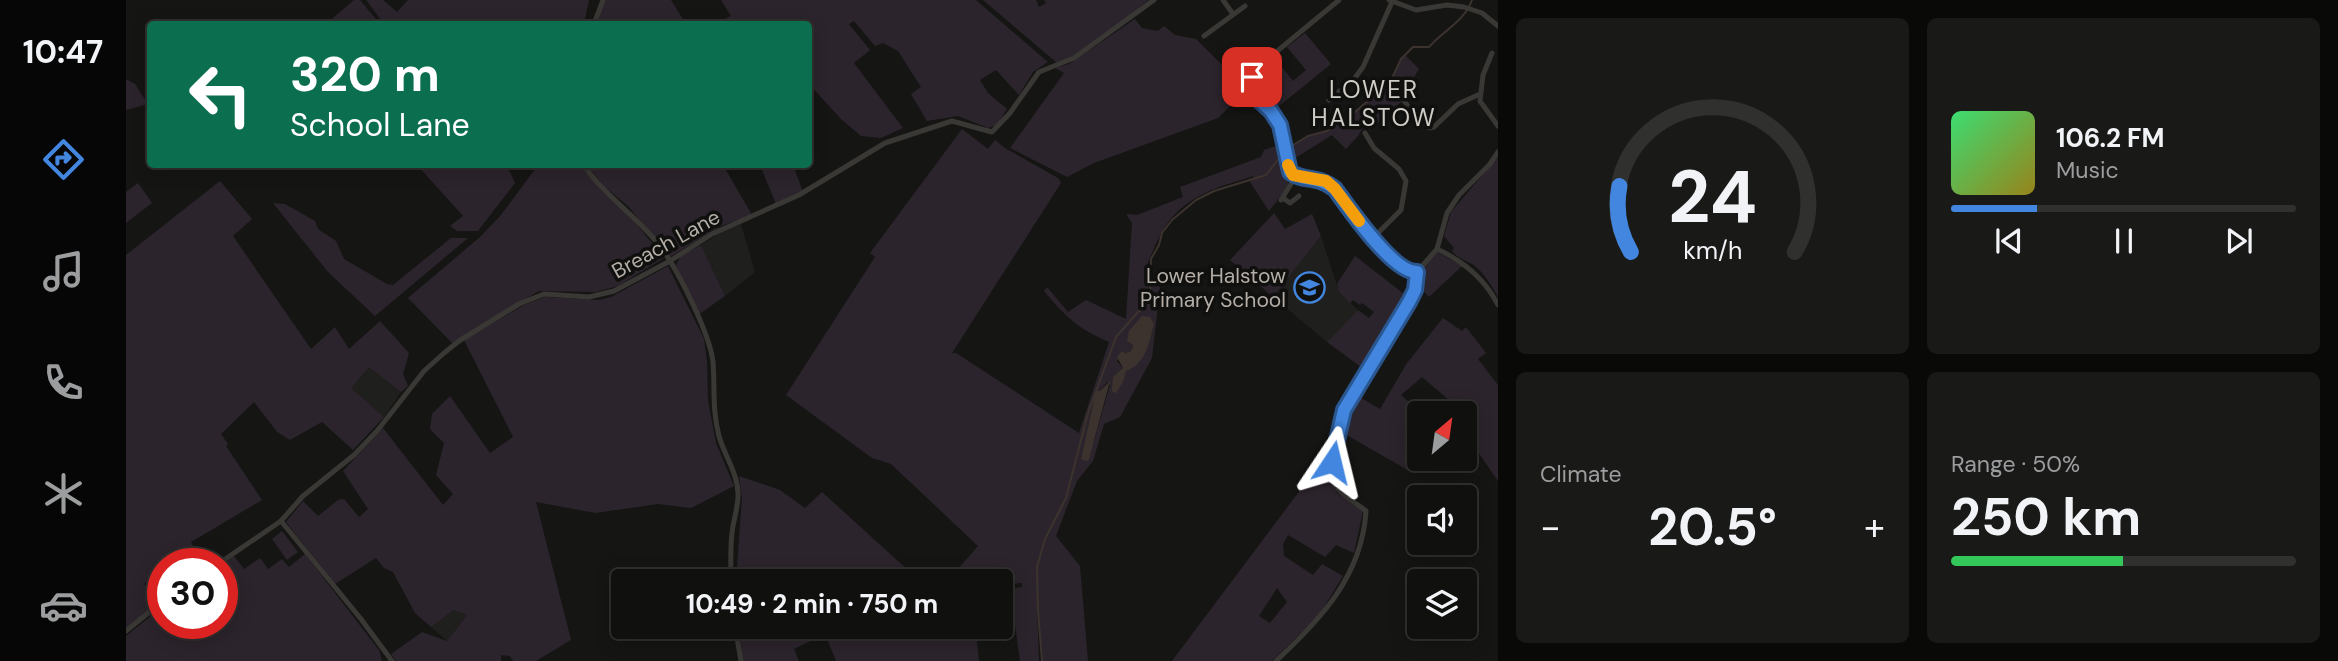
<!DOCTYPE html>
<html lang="en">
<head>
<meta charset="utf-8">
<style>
	body { margin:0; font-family:"DM Sans",sans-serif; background:#191918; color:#f1f3f6; height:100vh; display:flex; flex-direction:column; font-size:26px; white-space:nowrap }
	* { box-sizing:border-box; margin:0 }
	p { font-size:23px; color:#9c9d9e }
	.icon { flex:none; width:38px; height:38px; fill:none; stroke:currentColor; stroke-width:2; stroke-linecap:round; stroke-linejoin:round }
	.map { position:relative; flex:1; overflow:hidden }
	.panel { display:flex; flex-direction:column; gap:18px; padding:18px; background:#090908; width:840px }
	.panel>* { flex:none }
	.guide { position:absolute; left:21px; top:21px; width:665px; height:147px; border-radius:7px; box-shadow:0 4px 18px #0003,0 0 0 2px #30302f; background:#0b6e4f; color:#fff; overflow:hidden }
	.needle { width:46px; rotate:29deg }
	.fabs { position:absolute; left:1281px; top:401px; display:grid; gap:14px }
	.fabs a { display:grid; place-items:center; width:70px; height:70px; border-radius:7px; background:#10100f; box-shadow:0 4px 18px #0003,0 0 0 2px #30302f; font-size:35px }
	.speed { position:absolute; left:21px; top:548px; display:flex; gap:14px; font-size:35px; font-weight:700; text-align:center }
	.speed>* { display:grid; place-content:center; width:91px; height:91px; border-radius:50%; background:#10100f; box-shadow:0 4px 18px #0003,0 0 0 2px #30302f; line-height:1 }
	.speed .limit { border:10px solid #d22; background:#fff; color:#111 }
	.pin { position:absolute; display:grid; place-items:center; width:60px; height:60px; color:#fff; margin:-30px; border-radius:14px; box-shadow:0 4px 10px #0006 }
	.me { position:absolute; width:77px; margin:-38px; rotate:10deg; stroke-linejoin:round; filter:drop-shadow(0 0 5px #0008) }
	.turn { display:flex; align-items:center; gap:24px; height:147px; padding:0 28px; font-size:32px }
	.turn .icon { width:91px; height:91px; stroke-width:2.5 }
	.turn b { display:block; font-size:49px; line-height:60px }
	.big { font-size:52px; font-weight:700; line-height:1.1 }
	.panel .widget { flex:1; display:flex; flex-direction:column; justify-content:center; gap:10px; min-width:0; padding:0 24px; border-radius:10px; background:#191918 }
	.panel .dial { align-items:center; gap:0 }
	.dial svg { height:182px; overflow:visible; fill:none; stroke:#30302f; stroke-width:7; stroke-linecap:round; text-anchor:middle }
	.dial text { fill:#f1f3f6; stroke:none }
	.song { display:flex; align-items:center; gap:21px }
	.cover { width:84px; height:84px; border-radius:10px; background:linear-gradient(135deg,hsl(140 70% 55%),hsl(50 70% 35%)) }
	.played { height:7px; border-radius:4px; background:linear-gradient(90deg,#4286df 25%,#30302f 25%) }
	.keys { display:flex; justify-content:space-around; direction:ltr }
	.heat { display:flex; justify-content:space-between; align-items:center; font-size:38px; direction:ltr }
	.charge { height:10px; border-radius:5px; background:linear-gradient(90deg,#34c759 50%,#30302f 0) }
	.panel .tiles { flex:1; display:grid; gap:18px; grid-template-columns:repeat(2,1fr) }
	.trip { position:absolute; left:485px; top:569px; width:402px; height:70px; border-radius:7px; background:#10100f; box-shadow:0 4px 18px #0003,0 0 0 2px #30302f; font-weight:700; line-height:70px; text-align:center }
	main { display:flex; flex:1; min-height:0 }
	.tabs { display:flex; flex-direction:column; width:126px; justify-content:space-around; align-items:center; background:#060606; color:#9c9d9e }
	.tabs .icon { width:49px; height:49px }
	.tabs .current { color:#4286df }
	.tabs b { font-size:32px; color:#f1f3f6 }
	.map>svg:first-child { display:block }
	.built { fill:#1f1f1d }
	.green { fill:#2c242c; fill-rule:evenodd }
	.water { fill:#3c332e }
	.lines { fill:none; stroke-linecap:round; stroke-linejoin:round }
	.stream { stroke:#3c332e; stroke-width:2 }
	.minor { stroke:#3a3835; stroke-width:5 }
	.route-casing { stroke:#2b5791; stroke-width:18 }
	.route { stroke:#4286df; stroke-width:12 }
	.slow { stroke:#f59e0b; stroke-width:12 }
	.labels { text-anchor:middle; stroke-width:7; stroke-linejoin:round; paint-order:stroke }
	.street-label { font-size:21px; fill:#b4aea7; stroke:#10100f }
	.poi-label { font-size:21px; fill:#b4aea7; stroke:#10100f; text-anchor:end }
	.quarter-label { font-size:24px; letter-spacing:2px; fill:#d0cdc7; stroke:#10100f }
</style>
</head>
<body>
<main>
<nav class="tabs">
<b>10:47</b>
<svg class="icon current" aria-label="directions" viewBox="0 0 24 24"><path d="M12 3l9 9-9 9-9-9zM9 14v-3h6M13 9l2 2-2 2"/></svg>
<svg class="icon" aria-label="music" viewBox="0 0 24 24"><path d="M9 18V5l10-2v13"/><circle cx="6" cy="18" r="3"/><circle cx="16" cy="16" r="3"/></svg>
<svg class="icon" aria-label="phone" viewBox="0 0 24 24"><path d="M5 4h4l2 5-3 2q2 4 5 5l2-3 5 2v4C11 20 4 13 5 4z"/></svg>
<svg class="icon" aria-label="climate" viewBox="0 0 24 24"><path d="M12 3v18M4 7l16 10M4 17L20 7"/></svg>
<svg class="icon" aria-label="car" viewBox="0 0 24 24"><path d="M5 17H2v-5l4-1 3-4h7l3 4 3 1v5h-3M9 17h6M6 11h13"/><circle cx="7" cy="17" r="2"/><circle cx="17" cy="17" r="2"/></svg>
</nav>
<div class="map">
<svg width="1372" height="661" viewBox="0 0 1372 661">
	<rect width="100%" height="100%" fill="#151514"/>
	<g class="built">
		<polygon points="615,224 629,272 599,296 575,245 600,229"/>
		<polygon points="1195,236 1213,292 1232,310 1201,342 1147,297"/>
		<polygon points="243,366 275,392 258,417 224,388"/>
		<polygon points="328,610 341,615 321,641 305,627"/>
	</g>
	<g class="green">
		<polygon points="228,0 234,0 254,24 200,24"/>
		<polygon points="240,0 257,0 271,12 282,0 463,0 458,24 258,24"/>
		<polygon points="478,0 545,0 560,24 471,24"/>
		<polygon points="595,0 850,0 922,62 907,72 893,95 870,70 854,80 862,93 881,109 871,125 862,128 832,116 801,121 785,94 795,87 772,51 757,43 749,46 728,21 723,24 744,50 728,63 777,128 755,138 735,136 715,119 683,84 682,24 588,24 605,16"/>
		<path d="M857 0H910L913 7 920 3 918 0H1023C995 21 965 51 931 63Z"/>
		<polygon points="1009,19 1016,28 1032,31 1038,26 1049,35 1070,39 1121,90 1092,118 968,163 941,177 884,148 938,73 929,68 943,64"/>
		<path d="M1179 33 1205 64 1147 111 1126 92C1125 77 1133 69 1144 60L1149 64 1152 62 1167 81 1180 70 1161 47Z"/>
		<polygon points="1280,56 1293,69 1280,91 1275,92 1276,101 1244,130 1237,128 1232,136 1220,149 1206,135 1163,162 1161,149 1182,136 1201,131 1229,112 1258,87 1266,78 1275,59"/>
		<polygon points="0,79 9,84 22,104 0,110"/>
		<path d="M836 129 862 149 869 140 879 148 932 178 935 183 826 353H830L953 433 983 342C952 329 939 316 918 291L921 287 942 312 960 300 1000 319 1006 223 1000 214 1011 215 1057 197 1054 187 1135 157 1138 150 1155 144C1163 186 1172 174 1143 211L1124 182 1128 176C1095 186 1059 195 1039 227 1031 239 1026 254 1020 267L1034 288 1026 358 994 417 978 424 967 461 951 481 930 536 954 566 962 661H916L911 604 913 661H894L884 589 896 587V583L884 584 882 589 875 590V581H817L831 570 852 546 765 464 746 458 660 395 749 257 744 253ZM1009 325 1027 328C1017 347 1024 360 1000 370L997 382 990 392H987V378L997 368 991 361 999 353 1005 351 1007 345 1001 341ZM981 382 984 385 968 441 955 459 970 392 974 391Z"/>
		<path d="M1371 158 1372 159V297C1366 286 1357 271 1346 264 1338 260 1332 258 1326 251L1328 248 1318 236 1325 212Z"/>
		<polygon points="291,165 381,165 389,183 352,231 331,231 324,226 337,216"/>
		<polygon points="412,165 454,165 475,190 508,221 538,258 492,286 470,292 413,291 326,343 282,298 354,237 375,215"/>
		<polygon points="461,165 597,165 626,215 595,226 544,257 503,207 478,186"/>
		<polygon points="634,165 667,165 677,192 650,204"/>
		<polygon points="94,181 126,219 107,236 185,349 209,327 223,349 254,321 283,353 277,374 282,386 275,392 243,367 225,388 258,417 227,450 196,422 164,440 151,432 128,402 95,434 102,444 100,446 136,500 65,542 68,548 47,563 37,564 37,571 18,584 33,601 0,629 0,255"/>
		<polygon points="12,183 26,203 0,223 0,192"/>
		<polygon points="147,203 159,204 189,221 192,229 210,241 218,259 261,284 267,285 325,238 342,238 249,316 202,272"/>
		<polygon points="1148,213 1159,229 1186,214 1195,236 1147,297 1104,260"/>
		<polygon points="575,245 599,296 572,315 550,265 554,257"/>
		<polygon points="1311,252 1336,266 1303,297 1292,285 1294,273"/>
		<polygon points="1229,256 1282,297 1239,370 1201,342 1232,310 1243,318 1248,312 1236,303 1234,305 1227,300 1224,303 1213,292 1211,284"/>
		<polygon points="542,266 578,339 581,361 582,401 590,443 608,486 565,508 532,504 469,513 410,502 445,640 410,661 387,661 384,656 375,655 375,661 270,661 265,654 296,632 321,641 341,615 328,610 305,627 289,613 267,572 258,568 250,558 209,584 160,522 177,501 192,516 212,500 218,499 233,517 242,509 217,471 257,428 317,505 327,494 310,475 318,443 304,429 306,414 324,396 364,453 387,437 338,340 398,305 419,297 473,300 485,297"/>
		<polygon points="1317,318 1336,331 1340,327 1360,353 1352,359 1372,385 1372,481 1339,433 1339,413 1327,413 1330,406 1296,377 1275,395 1295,413 1294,459 1285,472 1212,430 1230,395 1254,409 1281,363"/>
		<path d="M1205 449 1207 482 1211 493 1237 511 1228 553 1210 545 1199 557 1162 535 1157 544 1158 556 1187 575 1196 564 1217 576 1193 615 1146 661H1046ZM1151 588 1161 602 1144 623 1133 616Z"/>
		<polygon points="613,476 654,490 679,508 696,492 794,581 610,581 616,498"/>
		<polygon points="156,531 172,552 161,560 146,539"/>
		<polygon points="179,554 253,650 256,661 0,661 0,636 37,606 37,623 96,623 96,564 108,556 118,569 134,558 142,569 156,559 163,567"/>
		<polygon points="613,627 801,627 851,641 853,661 710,661 699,634 668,649 673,661 617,661"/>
	</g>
	<g class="water">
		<path d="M1016 316 1024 317 1028 324C1022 344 1021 363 1000 371L997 382 990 393 986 392 987 377 997 368 991 357 996 351 999 353 1005 351 1007 345 1001 341 1003 331Z"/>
		<polygon points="984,381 963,459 961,461 955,459 970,391 974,391"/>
	</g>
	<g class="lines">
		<g class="stream">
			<path d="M1162 148 1182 136 1201 131 1229 112 1258 87 1266 78 1275 59 1287 47H1303C1318 30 1338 22 1346 0"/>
			<polyline points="916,661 912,611 911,567 919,539 940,498 962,413 990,337 1012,312 1024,303 1025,259 1033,245 1036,233 1046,220 1070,200 1088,191 1140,175 1158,152"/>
		</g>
		<g class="minor">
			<polyline points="1097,0 1107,14"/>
			<path d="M1213 0 1138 62 1126 76 1124 91 1145 111 1154 125 1164 172C1177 183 1191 174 1209 189 1222 208 1267 274 1291 272"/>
			<polyline points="1263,0 1290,10 1321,5 1338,7 1356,13 1372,26"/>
			<polyline points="468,24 477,0"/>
			<polyline points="1078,36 1119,6"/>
			<polyline points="1366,53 1357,75 1354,101 1372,126"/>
			<polyline points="1272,92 1286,112 1303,128 1308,127 1332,104 1354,94"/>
			<polyline points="1203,100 1228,79 1237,67 1266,2"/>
			<polyline points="1239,133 1248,148 1273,169 1280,181 1275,210 1247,238"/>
			<path d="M457 164C479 197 514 218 537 250 553 273 584 334 587 362 589 387 586 410 593 436 598 455 613 475 612 496 612 508 607 521 606 533 604 549 605 565 605 581"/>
			<polyline points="1157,198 1164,203 1173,196"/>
			<polyline points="1155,200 1170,176"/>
			<path d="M1311 249C1339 262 1359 279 1372 305"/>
			<polyline points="1291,272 1311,249 1321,213 1333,195 1364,164 1372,152"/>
			<polyline points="155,521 235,619 266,661"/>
			<polyline points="92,564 155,521 177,496 228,455 251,431 298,371 318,353 333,341 393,304 418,294 463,297 488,291 544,261 586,234 673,195 759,143 826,121 866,132 884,113 913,72 948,58 1028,0"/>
			<polyline points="609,626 615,661"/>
			<polyline points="0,631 37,601"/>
			<path d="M1150 661C1195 619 1236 576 1240 511 1232 504 1220 498 1213 490 1198 473 1211 429 1218 410L1283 302 1288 290 1291 272"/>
		</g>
	</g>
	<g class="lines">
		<defs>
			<path id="route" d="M1126 77 1124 92 1145 111 1154 125 1164 172C1177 182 1192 175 1209 189 1223 208 1267 273 1291 272L1289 290 1283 302 1218 410 1206 462"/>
		</defs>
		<use href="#route" class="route-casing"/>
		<use href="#route" class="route"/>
		<polyline class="slow" points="1162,165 1167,175 1200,181 1209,189 1233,221"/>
	</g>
	<defs>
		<symbol id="school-ring" viewBox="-11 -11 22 22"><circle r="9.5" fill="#10100f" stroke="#4286df" stroke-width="1.5"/><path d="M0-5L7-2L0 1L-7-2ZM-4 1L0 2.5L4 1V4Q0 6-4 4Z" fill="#4286df"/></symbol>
	</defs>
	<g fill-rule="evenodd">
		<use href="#school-ring" x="1166" y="270" width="35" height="35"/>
	</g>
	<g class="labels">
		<g class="street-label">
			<text transform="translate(540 244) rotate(-29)" y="7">Breach Lane</text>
		</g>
		<g class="poi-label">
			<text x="1160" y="283">Lower Halstow<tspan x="1160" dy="24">Primary School</tspan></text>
		</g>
		<g class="quarter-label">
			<text x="1248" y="98">LOWER<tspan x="1248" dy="28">HALSTOW</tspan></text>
		</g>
	</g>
</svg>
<div class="fabs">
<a><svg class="needle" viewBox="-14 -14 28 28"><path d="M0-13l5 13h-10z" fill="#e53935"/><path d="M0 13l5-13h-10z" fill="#9c9d9e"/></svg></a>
<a><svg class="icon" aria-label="sound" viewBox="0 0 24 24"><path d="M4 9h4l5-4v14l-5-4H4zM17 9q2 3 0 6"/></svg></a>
<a><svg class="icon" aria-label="layers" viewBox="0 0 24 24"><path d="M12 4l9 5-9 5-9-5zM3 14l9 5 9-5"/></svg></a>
</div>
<div class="speed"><div class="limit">30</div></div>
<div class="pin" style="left:1126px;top:77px;background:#d93025"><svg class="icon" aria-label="arrive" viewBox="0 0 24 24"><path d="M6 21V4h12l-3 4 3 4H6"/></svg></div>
<svg class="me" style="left:1206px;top:462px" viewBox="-20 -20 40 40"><path d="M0-17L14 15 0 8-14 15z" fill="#4286df" stroke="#fff" stroke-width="4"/></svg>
<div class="trip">10:49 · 2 min · 750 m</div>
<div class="guide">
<div class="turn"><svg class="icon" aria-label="left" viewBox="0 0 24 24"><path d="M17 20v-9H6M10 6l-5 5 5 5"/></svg><div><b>320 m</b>School Lane</div></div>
</div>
</div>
<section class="panel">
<div class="tiles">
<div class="widget dial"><svg viewBox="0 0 100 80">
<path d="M14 69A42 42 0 1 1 86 69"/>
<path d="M14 69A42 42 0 0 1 9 40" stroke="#4286df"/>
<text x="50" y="56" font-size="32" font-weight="700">24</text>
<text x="50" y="72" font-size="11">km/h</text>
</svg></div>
<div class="widget">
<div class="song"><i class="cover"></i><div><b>106.2 FM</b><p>Music</p></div></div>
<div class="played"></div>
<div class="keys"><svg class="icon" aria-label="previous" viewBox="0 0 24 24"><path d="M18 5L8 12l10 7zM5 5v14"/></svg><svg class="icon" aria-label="pause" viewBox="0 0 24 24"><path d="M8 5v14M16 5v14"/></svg><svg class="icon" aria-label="next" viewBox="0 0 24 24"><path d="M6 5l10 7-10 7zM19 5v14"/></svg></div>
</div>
<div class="widget"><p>Climate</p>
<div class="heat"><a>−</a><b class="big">20.5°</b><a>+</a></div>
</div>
<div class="widget"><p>Range · 50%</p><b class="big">250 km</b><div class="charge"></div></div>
</div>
</section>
</main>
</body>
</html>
